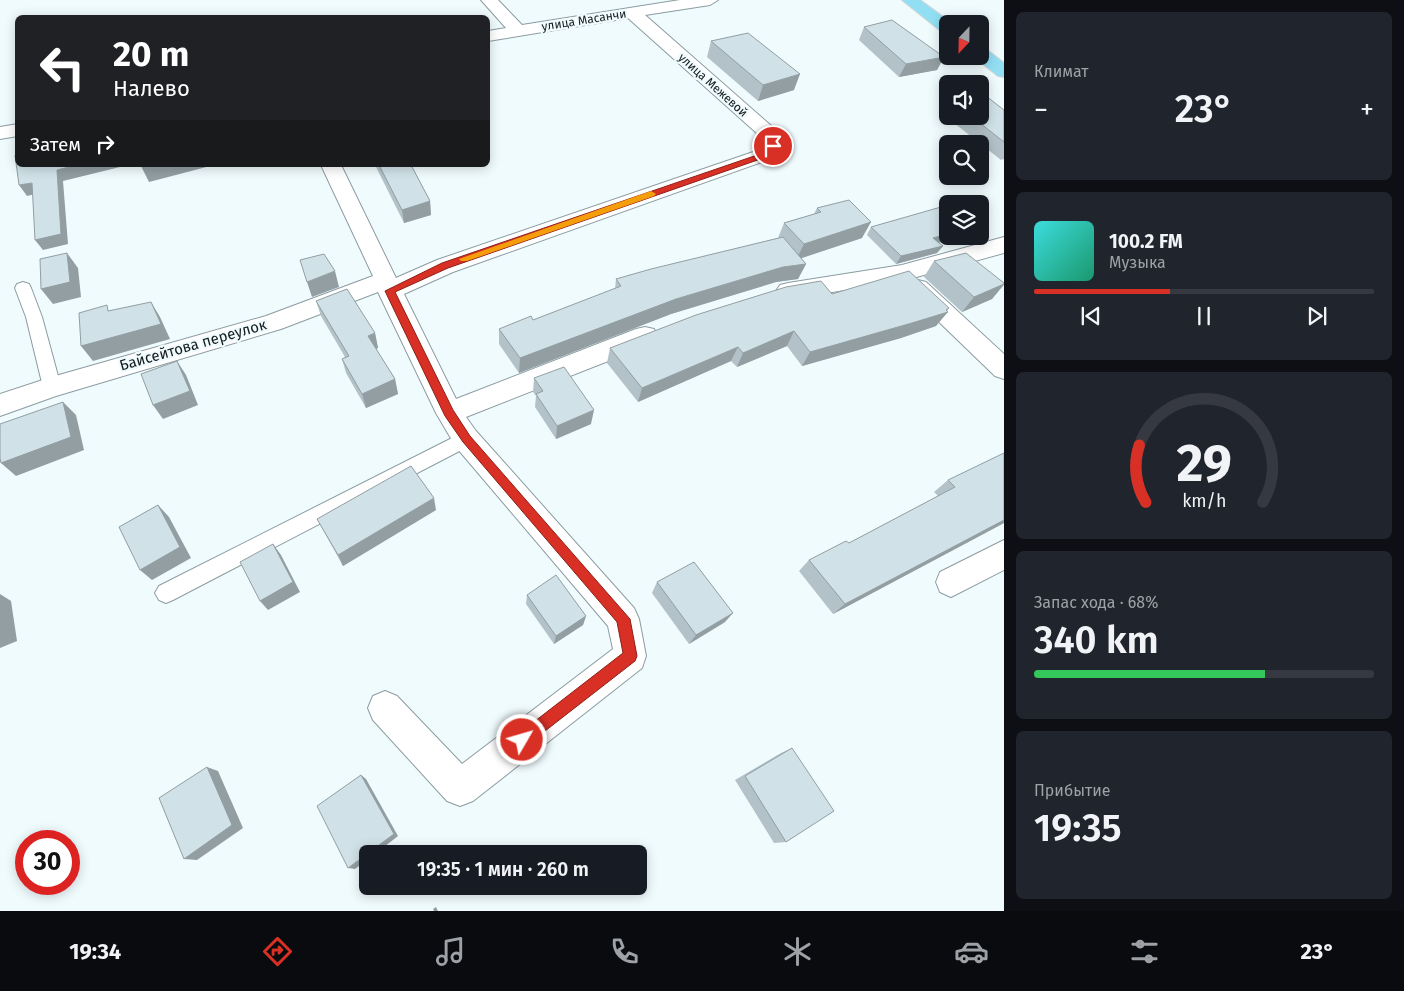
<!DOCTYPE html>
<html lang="ru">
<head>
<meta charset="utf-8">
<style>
	body { margin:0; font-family:"Fira Sans",sans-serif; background:#20242c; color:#f1f3f6; height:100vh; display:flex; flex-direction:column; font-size:19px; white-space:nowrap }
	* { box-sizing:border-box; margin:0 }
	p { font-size:16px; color:#9ea1a6 }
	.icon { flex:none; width:28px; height:28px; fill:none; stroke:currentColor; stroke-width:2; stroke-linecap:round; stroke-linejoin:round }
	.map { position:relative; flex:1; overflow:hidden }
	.side { display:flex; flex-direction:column; gap:12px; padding:12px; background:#0d0f14; width:400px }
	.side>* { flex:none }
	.banner { position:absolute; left:15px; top:15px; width:475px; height:152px; border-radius:8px; box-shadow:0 2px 12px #0003; background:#202124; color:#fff; overflow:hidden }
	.needle { width:32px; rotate:202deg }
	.controls { position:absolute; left:939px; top:15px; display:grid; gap:10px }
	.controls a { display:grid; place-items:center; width:50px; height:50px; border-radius:8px; background:#171b24; box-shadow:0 2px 12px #0003; font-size:25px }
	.speed { position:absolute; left:15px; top:830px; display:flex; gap:10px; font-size:25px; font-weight:700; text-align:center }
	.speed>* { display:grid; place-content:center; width:65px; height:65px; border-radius:50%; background:#171b24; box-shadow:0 2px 12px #0003; line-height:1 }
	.speed .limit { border:8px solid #d22; background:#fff; color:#111 }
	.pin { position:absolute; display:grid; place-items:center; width:42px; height:42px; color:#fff; margin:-21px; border:2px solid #fff; border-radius:50%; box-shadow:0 1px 5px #0007 }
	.me { position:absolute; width:55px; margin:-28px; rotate:52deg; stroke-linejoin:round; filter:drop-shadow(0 0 4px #0008) }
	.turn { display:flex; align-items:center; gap:18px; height:105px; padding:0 15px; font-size:22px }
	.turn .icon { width:65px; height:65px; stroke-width:2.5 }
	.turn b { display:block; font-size:35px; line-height:42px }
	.then { display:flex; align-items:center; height:48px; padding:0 15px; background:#0003; gap:10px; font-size:19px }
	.big { font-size:38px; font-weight:600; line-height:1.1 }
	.side .card { flex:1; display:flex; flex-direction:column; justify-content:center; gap:8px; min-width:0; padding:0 18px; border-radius:8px; background:#20242c }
	.side .dial { align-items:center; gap:0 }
	.dial svg { height:130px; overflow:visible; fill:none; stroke:#363941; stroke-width:7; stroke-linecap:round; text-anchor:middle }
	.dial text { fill:#f1f3f6; stroke:none }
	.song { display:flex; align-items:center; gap:15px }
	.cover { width:60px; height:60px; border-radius:8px; background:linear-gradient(135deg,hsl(180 70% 55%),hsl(160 70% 35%)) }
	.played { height:5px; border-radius:2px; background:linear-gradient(90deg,#d93025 40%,#363941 40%) }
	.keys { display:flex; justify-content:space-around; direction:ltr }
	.heat { display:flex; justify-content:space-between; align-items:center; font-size:28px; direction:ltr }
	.charge { height:8px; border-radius:4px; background:linear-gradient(90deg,#34c759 68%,#363941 0) }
	.trip { position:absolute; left:359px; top:845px; width:288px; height:50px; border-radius:8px; background:#171b24; box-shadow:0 2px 12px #0003; font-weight:600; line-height:50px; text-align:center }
	.tabs { display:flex; height:80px; justify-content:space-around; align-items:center; background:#090b0e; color:#9ea1a6 }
	.tabs .icon { width:35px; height:35px }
	.tabs .active { color:#d93025 }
	.tabs b { font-size:22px; color:#f1f3f6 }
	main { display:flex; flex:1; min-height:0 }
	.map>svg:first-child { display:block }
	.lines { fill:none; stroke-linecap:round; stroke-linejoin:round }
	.lane-casing { stroke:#8b9ca1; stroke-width:2 }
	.street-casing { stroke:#8b9ca1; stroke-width:2 }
	.primary-casing { stroke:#d5d6d6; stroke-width:2 }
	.lane { fill:#fff; fill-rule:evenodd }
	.street { fill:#fff; fill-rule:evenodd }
	.primary { fill:#92dff4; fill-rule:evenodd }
	.wall { fill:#b3c2c8 }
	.shaded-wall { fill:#929ea2 }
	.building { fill:#d0e2e8; stroke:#929ea2 }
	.route { fill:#d93025; stroke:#8d1f18 }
	.slow { fill:#f59e0b }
	.labels { text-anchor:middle; stroke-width:4.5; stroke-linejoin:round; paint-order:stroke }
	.far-street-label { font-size:12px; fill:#141a1c; stroke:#f0fbfe }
	.street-label { font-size:15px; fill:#141a1c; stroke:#f0fbfe }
</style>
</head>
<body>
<main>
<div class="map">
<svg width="1004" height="911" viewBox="0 0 1004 911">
	<rect width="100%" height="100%" fill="#f0fbfe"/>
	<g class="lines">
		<defs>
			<g id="lane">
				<polygon points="23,282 29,284 31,288 42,317 61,387 58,392 52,394 46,392 43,387 26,317 15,288 17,284"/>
				<polygon points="466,431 473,434 475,439 473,444 173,600 166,603 159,600 155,593 159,586"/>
			</g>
			<g id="street">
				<polygon points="481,0 498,0 522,25 680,0 718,0 710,5 645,15 776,130 783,146 773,158 453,272 404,294 456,399 636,329 645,327 654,329 657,336 654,343 466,417 476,431 634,608 639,619 646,656 642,668 473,801 460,806 447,801 373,720 368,708 373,696 385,691 397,696 462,764 613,649 608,626 456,447 436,413 378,292 281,329 56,396 0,416 0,394 52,377 266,316 373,276 321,165 341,165 396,278 437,260 759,150 763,145 760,136 628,18 488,41 488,31 506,28"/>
				<polygon points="18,124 18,136 0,139 0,127"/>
				<polygon points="1004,237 1004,253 902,281 788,299 780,297 776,291 780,285 788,283 902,265"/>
				<polygon points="918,280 926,282 1004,354 1004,379 995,376 910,294 906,288 910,282"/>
				<polygon points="1004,540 1004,570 951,597 940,592 936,582 940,572"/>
			</g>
			<g id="primary">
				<polygon points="902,0 920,0 953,24 948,24 948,33 942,32"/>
				<polygon points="980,48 986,49 1004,63 1004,77 998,76 974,57 980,56"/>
			</g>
		</defs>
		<use href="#lane" class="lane-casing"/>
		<use href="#street" class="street-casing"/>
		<use href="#primary" class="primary-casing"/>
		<use href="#lane" class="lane"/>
		<use href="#street" class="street"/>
		<use href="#primary" class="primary"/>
	</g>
	<g class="wall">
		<polygon points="864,27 944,57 937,70 899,77 859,40"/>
		<polygon points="711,41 794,90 758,101 707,57"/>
		<polygon points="1004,110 1004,159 1001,160 949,119 950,116 980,116"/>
		<polygon points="375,165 411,165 430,201 431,215 404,223"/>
		<polygon points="817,208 862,238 801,258 806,264 798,279 776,282 671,314 519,373 499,344 499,329 533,320 615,289 616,279 778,238 784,223 814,214"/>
		<polygon points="871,227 948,236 960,236 939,243 943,246 937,253 896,264 867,235"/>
		<polygon points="934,261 1004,283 1004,285 992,299 962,312 924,277"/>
		<polygon points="832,294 947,311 936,326 901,338 802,366 787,346 737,367 731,361 638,402 607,363 610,348"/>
		<polygon points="316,301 375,333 378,348 376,349 395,379 398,394 366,408 346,373 342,359 345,357 321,316"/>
		<polygon points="534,378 591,424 556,439 535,407 536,396 533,392"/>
		<polygon points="948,480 1004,523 833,614 799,571 809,560 849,543 938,496 934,492"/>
		<polygon points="436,510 343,566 317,519"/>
		<polygon points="657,582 725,622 689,644 652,593"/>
		<polygon points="527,595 586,616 583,625 554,644 526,604"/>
		<polygon points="792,748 786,842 774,843 735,780 781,753"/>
	</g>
	<g class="shaded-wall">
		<polygon points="944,57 937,70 899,77 906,64"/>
		<polygon points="800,74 794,90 758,101 763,85"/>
		<polygon points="77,165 119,165 120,167 63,181 68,244 43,250 35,240 57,170"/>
		<polygon points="145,165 214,165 149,182 141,166"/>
		<polygon points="32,183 39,193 27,196 19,185"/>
		<polygon points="430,201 431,215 404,223 402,210"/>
		<polygon points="988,221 982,229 980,230 980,224"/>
		<polygon points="871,222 862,238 796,260 804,244"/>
		<polygon points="948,234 948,236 960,236 928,246 933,238"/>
		<polygon points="943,246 937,253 896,264 901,256"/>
		<polygon points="67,253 78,268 81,297 53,304 41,289"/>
		<polygon points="806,264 798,279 776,282 671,314 519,373 520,358 676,299 783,267"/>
		<polygon points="335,271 339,287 312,297 307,282"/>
		<polygon points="1004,284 992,299 962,312 974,297"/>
		<polygon points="151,302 160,317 170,339 93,361 81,346"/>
		<polygon points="949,308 946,312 948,312 936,326 901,338 802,366 810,352"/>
		<polygon points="794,331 787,346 737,367 743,353"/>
		<polygon points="375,333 378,348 371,351 368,336"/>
		<polygon points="738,347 731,361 638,402 642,388"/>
		<polygon points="177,361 186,375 198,405 163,419 153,405"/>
		<polygon points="395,379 398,394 366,408 362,394"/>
		<polygon points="63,402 76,415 84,450 16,476 1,463"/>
		<polygon points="594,410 591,424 556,439 557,426"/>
		<polygon points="434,498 436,510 343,566 338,555"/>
		<polygon points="158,505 169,517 191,558 152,580 140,570"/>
		<polygon points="1004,520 1004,523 833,614 845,604"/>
		<polygon points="273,544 281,555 300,592 268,610 260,601"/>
		<polygon points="0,594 11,601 17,641 0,648"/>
		<polygon points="733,613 725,622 689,644 696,635"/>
		<polygon points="586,616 583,625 554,644 556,636"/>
		<polygon points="207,767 218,771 243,828 197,860 184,859"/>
		<polygon points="361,775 366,779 398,836 375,854 368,854"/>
		<polygon points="368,854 368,859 355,869 348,868"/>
		<polygon points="436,907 438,911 434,911 433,909"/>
	</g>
	<g class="building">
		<polygon points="892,20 944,57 906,64 864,27"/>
		<polygon points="748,33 800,74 763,85 711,41"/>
		<polygon points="986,96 1004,110 1004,142 971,116 980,116 980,98"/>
		<polygon points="18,154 18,165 77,165 57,170 61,234 35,240 32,183 19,185 15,155"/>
		<polygon points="379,165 411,165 430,201 402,210"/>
		<polygon points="967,199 971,204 951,204"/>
		<polygon points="849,200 871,222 804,244 784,223 821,212 817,208"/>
		<polygon points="948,205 948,234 933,238 943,246 901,256 871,227"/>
		<polygon points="980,213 988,221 980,224"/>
		<polygon points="783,237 806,264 783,267 676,299 520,358 499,329 531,316 533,320 621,286 616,279 651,269"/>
		<polygon points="67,253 70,282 41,289 40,259"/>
		<polygon points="966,253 1004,283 1004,284 974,297 934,261"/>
		<polygon points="324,254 335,271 307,282 300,260"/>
		<polygon points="909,271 949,308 946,310 948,312 912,323 810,352 794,331 743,353 738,347 642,388 610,348 696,315 786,287 821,281 832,294"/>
		<polygon points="347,289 375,333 368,336 395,379 362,394 342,359 349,356 316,301"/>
		<polygon points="151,302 161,324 81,346 79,313 107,305 108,311"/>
		<polygon points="177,361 190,391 153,405 141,374"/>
		<polygon points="564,367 594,410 557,426 536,394 543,391 534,378"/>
		<polygon points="63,402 71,437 1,463 0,458 0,424"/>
		<polygon points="1004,453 1004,520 845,604 809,560 846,541 849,543 955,487 948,480"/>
		<polygon points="411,466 434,498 338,555 317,519"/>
		<polygon points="158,505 180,547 140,570 119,527"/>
		<polygon points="273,544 293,582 260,601 240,562"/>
		<polygon points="694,562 733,613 696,635 657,582"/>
		<polygon points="556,575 586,616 556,636 527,595"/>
		<polygon points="792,748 834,811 786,842 745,776"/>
		<polygon points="207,767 232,825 184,859 159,798"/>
		<polygon points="361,775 394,834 348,868 317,806"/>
	</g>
	<polygon class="route" points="770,145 777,146 769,156 448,268 395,292 453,410 470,436 630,619 637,656 635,661 527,745 522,747 517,745 515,740 517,735 623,653 617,622 463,442 445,416 385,291 442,263 763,153"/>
	<polygon class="slow" points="651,191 656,194 654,196 467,261 461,261 459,259"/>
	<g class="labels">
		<g class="far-street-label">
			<text transform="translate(584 20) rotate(-9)" y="4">улица Масанчи</text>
			<text transform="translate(713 85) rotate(42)" y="4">улица Межевой</text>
		</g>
		<g class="street-label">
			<text transform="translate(193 345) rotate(-16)" y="5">Байсейтова переулок</text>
		</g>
	</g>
</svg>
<div class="controls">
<a><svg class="needle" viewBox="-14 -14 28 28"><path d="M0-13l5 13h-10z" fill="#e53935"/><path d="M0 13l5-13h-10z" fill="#9ea1a6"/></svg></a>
<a><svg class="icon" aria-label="sound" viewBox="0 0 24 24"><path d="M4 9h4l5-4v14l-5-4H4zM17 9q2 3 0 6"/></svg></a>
<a><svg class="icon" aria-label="search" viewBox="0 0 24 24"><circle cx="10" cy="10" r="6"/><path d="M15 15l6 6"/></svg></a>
<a><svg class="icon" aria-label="layers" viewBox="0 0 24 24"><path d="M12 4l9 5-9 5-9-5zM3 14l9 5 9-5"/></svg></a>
</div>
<div class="speed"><div class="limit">30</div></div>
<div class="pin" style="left:773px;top:146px;background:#d93025"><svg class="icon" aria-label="arrive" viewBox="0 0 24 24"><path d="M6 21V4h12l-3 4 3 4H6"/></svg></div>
<svg class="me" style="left:522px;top:740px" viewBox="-20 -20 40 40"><circle r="17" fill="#d93025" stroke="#fff" stroke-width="3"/><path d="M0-11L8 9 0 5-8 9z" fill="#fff"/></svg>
<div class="trip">19:35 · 1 мин · 260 m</div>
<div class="banner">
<div class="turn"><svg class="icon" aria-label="left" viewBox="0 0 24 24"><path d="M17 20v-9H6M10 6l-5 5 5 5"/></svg><div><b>20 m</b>Налево</div></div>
<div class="then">Затем<svg class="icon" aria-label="right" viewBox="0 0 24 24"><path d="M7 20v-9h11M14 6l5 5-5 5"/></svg></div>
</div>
</div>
<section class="side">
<div class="card"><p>Климат</p>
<div class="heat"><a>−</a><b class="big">23°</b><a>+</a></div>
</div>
<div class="card">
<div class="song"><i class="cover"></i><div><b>100.2 FM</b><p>Музыка</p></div></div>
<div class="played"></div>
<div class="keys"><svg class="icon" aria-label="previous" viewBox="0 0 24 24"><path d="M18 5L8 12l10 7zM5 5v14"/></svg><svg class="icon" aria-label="pause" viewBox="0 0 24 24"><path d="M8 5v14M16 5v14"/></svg><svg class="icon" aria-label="next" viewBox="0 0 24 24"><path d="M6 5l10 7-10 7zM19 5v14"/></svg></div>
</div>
<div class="card dial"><svg viewBox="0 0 100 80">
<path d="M14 69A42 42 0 1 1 86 69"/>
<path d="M14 69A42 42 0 0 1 10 34" stroke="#d93025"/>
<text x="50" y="56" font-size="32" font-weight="700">29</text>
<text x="50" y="72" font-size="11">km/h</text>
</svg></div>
<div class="card"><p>Запас хода · 68%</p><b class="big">340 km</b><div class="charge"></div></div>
<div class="card"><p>Прибытие</p><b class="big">19:35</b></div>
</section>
</main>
<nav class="tabs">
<b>19:34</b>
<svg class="icon active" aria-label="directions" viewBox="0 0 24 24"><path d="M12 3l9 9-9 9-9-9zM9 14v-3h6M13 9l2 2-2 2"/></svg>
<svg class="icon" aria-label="music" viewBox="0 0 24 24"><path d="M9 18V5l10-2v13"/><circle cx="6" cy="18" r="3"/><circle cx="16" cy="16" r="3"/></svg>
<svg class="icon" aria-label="phone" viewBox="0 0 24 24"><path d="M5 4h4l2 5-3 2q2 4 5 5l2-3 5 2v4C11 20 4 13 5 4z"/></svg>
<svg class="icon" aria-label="climate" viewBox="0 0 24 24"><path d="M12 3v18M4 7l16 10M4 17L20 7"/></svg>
<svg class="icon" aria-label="car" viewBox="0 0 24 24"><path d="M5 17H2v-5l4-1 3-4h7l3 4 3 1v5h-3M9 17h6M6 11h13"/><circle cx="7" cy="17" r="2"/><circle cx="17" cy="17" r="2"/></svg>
<svg class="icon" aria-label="filters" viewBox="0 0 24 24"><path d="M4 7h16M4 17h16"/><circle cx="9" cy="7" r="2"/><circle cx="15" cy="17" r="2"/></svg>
<b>23°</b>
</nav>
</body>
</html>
